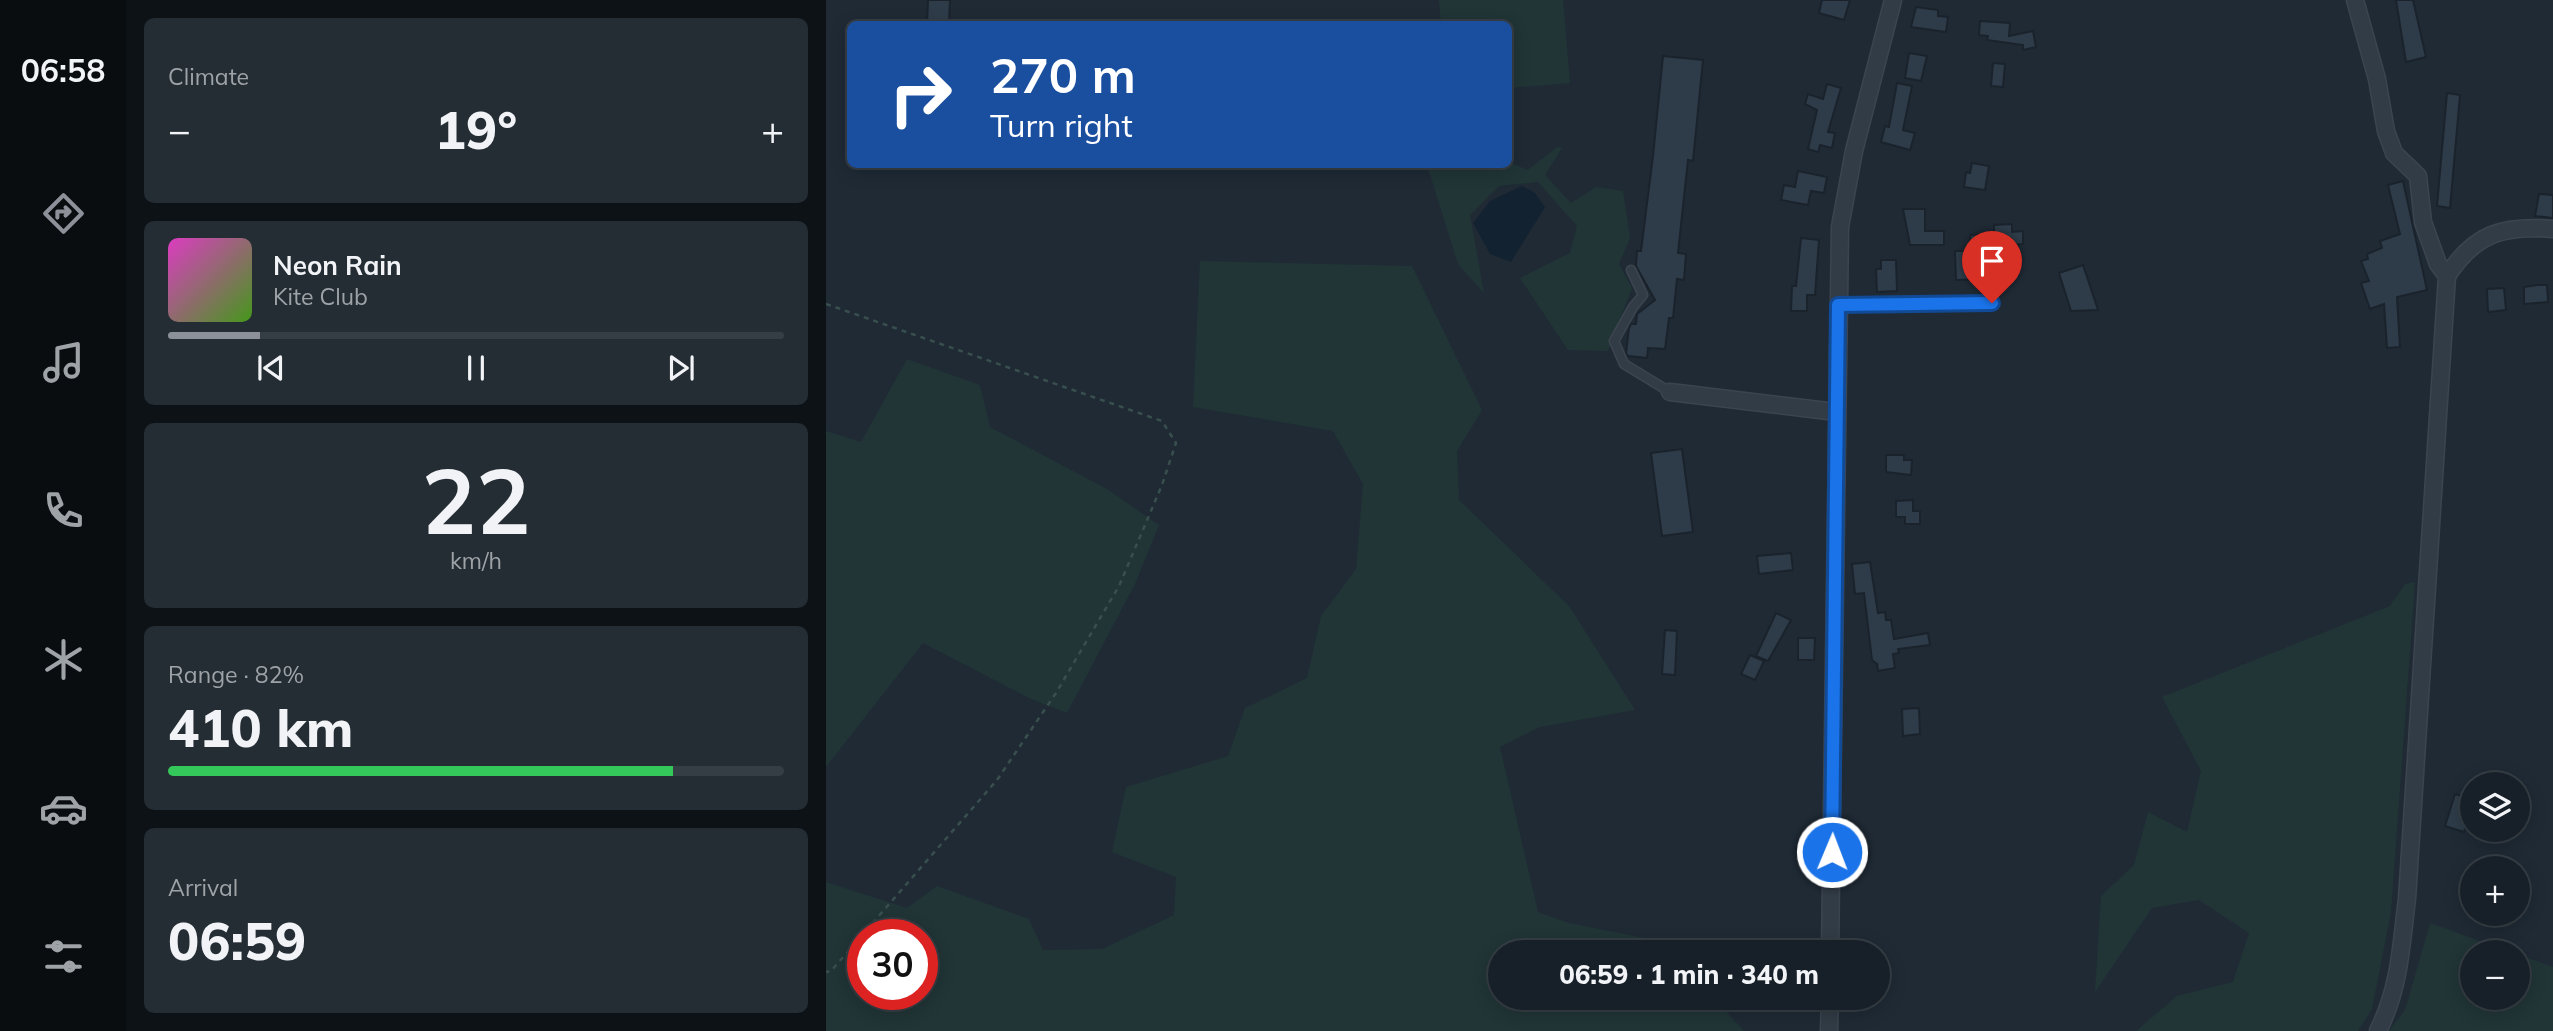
<!DOCTYPE html>
<html lang="en">
<head>
<meta charset="utf-8">
<style>
	body { margin:0; font-family:Mulish,sans-serif; background:#242d34; color:#f1f3f6; height:100vh; display:flex; flex-direction:column; font-size:26px; white-space:nowrap }
	* { box-sizing:border-box; margin:0 }
	p { font-size:23px; color:#9ea3a8 }
	.icon { flex:none; width:38px; height:38px; fill:none; stroke:currentColor; stroke-width:2; stroke-linecap:round; stroke-linejoin:round }
	.map { position:relative; flex:1; overflow:hidden }
	.sheet { display:flex; flex-direction:column; gap:18px; padding:18px; background:#0d1216; width:700px }
	.sheet>* { flex:none }
	.top-card { position:absolute; left:21px; top:21px; width:665px; height:147px; border-radius:10px; box-shadow:0 4px 18px #0003,0 0 0 2px #363e45; background:#1a4fa0; color:#fff; overflow:hidden }
	.buttons { position:absolute; left:1634px; top:772px; display:grid; gap:14px }
	.buttons a { display:grid; place-items:center; width:70px; height:70px; border-radius:50%; background:#172028; box-shadow:0 4px 18px #0003,0 0 0 2px #363e45; font-size:35px }
	.speed { position:absolute; left:21px; top:919px; display:flex; gap:14px; font-size:35px; font-weight:700; text-align:center }
	.speed>* { display:grid; place-content:center; width:91px; height:91px; border-radius:50%; background:#172028; box-shadow:0 4px 18px #0003,0 0 0 2px #363e45; line-height:1 }
	.speed .limit { border:10px solid #d22; background:#fff; color:#111 }
	.pin { position:absolute; display:grid; place-items:center; width:60px; height:60px; color:#fff; margin:-72px -30px; border-radius:50% 50% 50% 0; rotate:-45deg; box-shadow:0 0 7px #0007 }
	.pin .icon { rotate:45deg }
	.me { position:absolute; width:77px; margin:-38px; rotate:1deg; stroke-linejoin:round; filter:drop-shadow(0 0 5px #0008) }
	.turn { display:flex; align-items:center; gap:24px; height:147px; padding:0 28px; font-size:32px }
	.turn .icon { width:91px; height:91px; stroke-width:2.5 }
	.turn b { display:block; font-size:49px; line-height:60px }
	.big { font-size:52px; font-weight:800; line-height:1.1 }
	.sheet .widget { flex:1; display:flex; flex-direction:column; justify-content:center; gap:10px; min-width:0; padding:0 24px; border-radius:10px; background:#242d34 }
	.sheet .dial { align-items:center; gap:0 }
	.dial b { font-size:91px; line-height:1 }
	.song { display:flex; align-items:center; gap:21px }
	.cover { width:84px; height:84px; border-radius:10px; background:linear-gradient(135deg,hsl(310 70% 55%),hsl(100 70% 35%)) }
	.played { height:7px; border-radius:4px; background:linear-gradient(90deg,#8c9099 15%,#363e45 15%) }
	.keys { display:flex; justify-content:space-around; direction:ltr }
	.heat { display:flex; justify-content:space-between; align-items:center; font-size:38px; direction:ltr }
	.charge { height:10px; border-radius:5px; background:linear-gradient(90deg,#34c759 82%,#363e45 0) }
	.trip { position:absolute; left:662px; top:940px; width:402px; height:70px; border-radius:35px; background:#172028; box-shadow:0 4px 18px #0003,0 0 0 2px #363e45; font-weight:800; line-height:70px; text-align:center }
	main { display:flex; flex:1; min-height:0 }
	.dock { display:flex; flex-direction:column; width:126px; justify-content:space-around; align-items:center; background:#090d10; color:#9ea3a8 }
	.dock .icon { width:49px; height:49px }
	.dock .active { color:#8c9099 }
	.dock b { font-size:32px; color:#f1f3f6 }
	.map>svg:first-child { display:block }
	.green { fill:#213536; fill-rule:evenodd }
	.water { fill:#132231 }
	.building { fill:#2e3c49; stroke:#1a232c; stroke-width:2 }
	.lines { fill:none; stroke-linecap:round; stroke-linejoin:round }
	.lane-casing { stroke:#3c454f; stroke-width:11 }
	.street-casing { stroke:#3c454f; stroke-width:19 }
	.path { stroke:#394f4e; stroke-width:2.5; stroke-dasharray:5 5; stroke-linecap:butt }
	.lane { stroke:#323c46; stroke-width:8 }
	.street { stroke:#323c46; stroke-width:16 }
	.route-casing { stroke:#114b97; stroke-width:18 }
	.route { stroke:#1a73e8; stroke-width:12 }
</style>
</head>
<body>
<main>
<nav class="dock">
<b>06:58</b>
<svg class="icon active" aria-label="directions" viewBox="0 0 24 24"><path d="M12 3l9 9-9 9-9-9zM9 14v-3h6M13 9l2 2-2 2"/></svg>
<svg class="icon" aria-label="music" viewBox="0 0 24 24"><path d="M9 18V5l10-2v13"/><circle cx="6" cy="18" r="3"/><circle cx="16" cy="16" r="3"/></svg>
<svg class="icon" aria-label="phone" viewBox="0 0 24 24"><path d="M5 4h4l2 5-3 2q2 4 5 5l2-3 5 2v4C11 20 4 13 5 4z"/></svg>
<svg class="icon" aria-label="climate" viewBox="0 0 24 24"><path d="M12 3v18M4 7l16 10M4 17L20 7"/></svg>
<svg class="icon" aria-label="car" viewBox="0 0 24 24"><path d="M5 17H2v-5l4-1 3-4h7l3 4 3 1v5h-3M9 17h6M6 11h13"/><circle cx="7" cy="17" r="2"/><circle cx="17" cy="17" r="2"/></svg>
<svg class="icon" aria-label="filters" viewBox="0 0 24 24"><path d="M4 7h16M4 17h16"/><circle cx="9" cy="7" r="2"/><circle cx="15" cy="17" r="2"/></svg>
</nav>
<section class="sheet">
<div class="widget"><p>Climate</p>
<div class="heat"><a>−</a><b class="big">19°</b><a>+</a></div>
</div>
<div class="widget">
<div class="song"><i class="cover"></i><div><b>Neon Rain</b><p>Kite Club</p></div></div>
<div class="played"></div>
<div class="keys"><svg class="icon" aria-label="previous" viewBox="0 0 24 24"><path d="M18 5L8 12l10 7zM5 5v14"/></svg><svg class="icon" aria-label="pause" viewBox="0 0 24 24"><path d="M8 5v14M16 5v14"/></svg><svg class="icon" aria-label="next" viewBox="0 0 24 24"><path d="M6 5l10 7-10 7zM19 5v14"/></svg></div>
</div>
<div class="widget dial"><b>22</b><p>km/h</p></div>
<div class="widget"><p>Range · 82%</p><b class="big">410 km</b><div class="charge"></div></div>
<div class="widget"><p>Arrival</p><b class="big">06:59</b></div>
</section>
<div class="map">
<svg width="1727" height="1031" viewBox="0 0 1727 1031">
	<rect width="100%" height="100%" fill="#1f2a35"/>
	<g class="green">
		<polygon points="613,0 737,0 744,83 683,88 682,24 615,24"/>
		<polygon points="731,147 736,148 719,175 745,203 770,187 797,191 804,238 793,264 806,288 782,351 742,350 694,278 744,253 751,226 712,182 673,186 644,215 658,293 632,264 601,165 683,162 702,170"/>
		<path d="M374 261 586 266 656 410 631 451 633 500 743 606 809 710 714 727 674 747 712 912 743 923 839 942 847 952H674V998H888L918 1031H0V882L81 908 111 886 203 919 217 950 276 949 348 915 350 877 286 852 300 787 402 756 419 708 481 678 495 616 530 569 537 484 507 431 367 407ZM37 934H96V994H37Z"/>
		<polygon points="81,359 154,385 164,427 281,489 333,525 309,584 241,713 205,699 97,643 0,767 0,431 35,442"/>
		<polygon points="1589,582 1565,912 1546,1009 1532,1031 1310,1031 1351,996 1407,982 1423,933 1373,900 1326,908 1269,992 1275,896 1308,865 1322,812 1361,832 1375,771 1336,697 1564,606 1579,584"/>
		<polygon points="1604,923 1685,952 1647,952 1647,998 1692,998 1692,954 1727,967 1727,1031 1563,1031 1579,1010"/>
	</g>
	<polygon class="water" points="696,186 709,193 719,207 685,262 664,254 647,223 664,201"/>
	<g class="building">
		<polygon points="102,0 124,0 123,24 101,24"/>
		<polygon points="996,0 1024,0 1018,20 993,13"/>
		<polygon points="1570,0 1587,0 1600,57 1580,62"/>
		<polygon points="1090,7 1112,10 1112,16 1122,17 1120,32 1085,27"/>
		<polygon points="1154,21 1184,23 1183,36 1207,31 1210,47 1197,50 1197,45 1161,40 1162,36 1153,35"/>
		<polygon points="1083,53 1101,56 1095,81 1079,78"/>
		<polygon points="837,56 877,60 867,161 862,160 852,253 860,254 858,280 851,279 847,318 843,318 839,349 822,348 821,358 802,356 800,353 803,328 805,324 810,324 811,314 829,300 810,266 811,251 815,251 827,156"/>
		<polygon points="1167,63 1179,64 1177,87 1165,86"/>
		<polygon points="1071,83 1086,86 1077,130 1089,133 1084,150 1055,142 1059,126 1063,127"/>
		<polygon points="1001,84 1015,88 1002,132 1009,133 1006,148 994,145 992,152 982,149 991,110 979,104 982,94 997,99"/>
		<polygon points="1621,93 1634,95 1624,208 1611,206"/>
		<polygon points="1146,163 1163,166 1159,190 1138,187 1140,172 1144,173"/>
		<polygon points="972,171 1001,177 998,193 985,191 982,205 955,200 958,185 969,187"/>
		<polygon points="1577,181 1601,290 1571,297 1574,347 1561,348 1558,304 1544,309 1535,283 1543,281 1535,261 1542,259 1541,254 1556,248 1554,241 1574,234 1562,185"/>
		<polygon points="1713,194 1727,195 1727,218 1709,216"/>
		<polygon points="1077,209 1099,209 1099,231 1118,231 1118,245 1084,245"/>
		<polygon points="1186,224 1186,232 1197,231 1197,244 1144,245 1144,235 1168,234 1168,225"/>
		<polygon points="975,238 993,240 989,295 981,295 981,311 965,311 966,286 970,286"/>
		<polygon points="1129,251 1155,251 1156,279 1130,280"/>
		<polygon points="1055,260 1070,260 1071,291 1051,292 1050,269 1055,269"/>
		<polygon points="1257,265 1272,310 1245,311 1233,273"/>
		<polygon points="1712,285 1721,285 1722,302 1698,304 1698,287"/>
		<polygon points="1678,288 1680,310 1662,312 1661,289"/>
		<polygon points="856,449 867,532 836,536 825,453"/>
		<polygon points="1060,455 1078,455 1078,460 1086,460 1085,475 1060,472"/>
		<polygon points="1087,500 1087,511 1094,511 1094,524 1079,524 1079,517 1070,517 1070,501"/>
		<polygon points="965,553 967,570 933,574 931,556"/>
		<polygon points="1044,562 1052,613 1059,612 1060,620 1065,620 1068,639 1102,633 1104,645 1072,649 1073,653 1067,654 1069,668 1052,671 1051,664 1046,660 1038,593 1029,594 1026,564"/>
		<polygon points="950,613 965,620 942,661 930,656"/>
		<polygon points="839,630 851,631 849,675 836,674"/>
		<polygon points="972,638 989,638 988,660 972,660"/>
		<polygon points="924,655 938,661 929,680 915,674"/>
		<polygon points="1093,708 1094,734 1077,736 1076,709"/>
		<polygon points="1629,794 1643,798 1641,805 1646,806 1638,832 1619,826"/>
	</g>
	<g class="lines">
		<defs>
			<g id="lane">
				<polyline points="805,270 817,295 807,307 788,341 798,364 844,392"/>
				<polyline points="1012,305 1165,303"/>
			</g>
			<g id="street">
				<path d="M1529 0 1551 79 1560 131 1568 153 1592 176 1597 222 1612 264 1621 276 1581 899C1575 946 1574 987 1552 1031"/>
				<path d="M1621 276C1649 233 1677 225 1727 229"/>
				<polyline points="844,392 1010,412"/>
				<polyline points="1004,952 1014,227 1028,151 1067,0"/>
				<polyline points="1003,1031 1004,998"/>
			</g>
		</defs>
		<use href="#lane" class="lane-casing"/>
		<use href="#street" class="street-casing"/>
		<polyline class="path" points="0,304 336,421 350,443 336,485 293,586 230,693 171,780 5,971 0,972"/>
		<use href="#lane" class="lane"/>
		<use href="#street" class="street"/>
	</g>
	<g class="lines">
		<defs>
			<polyline id="route" points="1006,852 1012,305 1166,303"/>
		</defs>
		<use href="#route" class="route-casing"/>
		<use href="#route" class="route"/>
	</g>
</svg>
<div class="buttons">
<a><svg class="icon" aria-label="layers" viewBox="0 0 24 24"><path d="M12 4l9 5-9 5-9-5zM3 14l9 5 9-5"/></svg></a>
<a>+</a>
<a>−</a>
</div>
<div class="speed"><div class="limit">30</div></div>
<div class="pin" style="left:1166px;top:303px;background:#d93025"><svg class="icon" aria-label="arrive" viewBox="0 0 24 24"><path d="M6 21V4h12l-3 4 3 4H6"/></svg></div>
<svg class="me" style="left:1006px;top:852px" viewBox="-20 -20 40 40"><circle r="17" fill="#1a73e8" stroke="#fff" stroke-width="3"/><path d="M0-11L8 9 0 5-8 9z" fill="#fff"/></svg>
<div class="trip">06:59 · 1 min · 340 m</div>
<div class="top-card">
<div class="turn"><svg class="icon" aria-label="right" viewBox="0 0 24 24"><path d="M7 20v-9h11M14 6l5 5-5 5"/></svg><div><b>270 m</b>Turn right</div></div>
</div>
</div>
</main>
</body>
</html>
